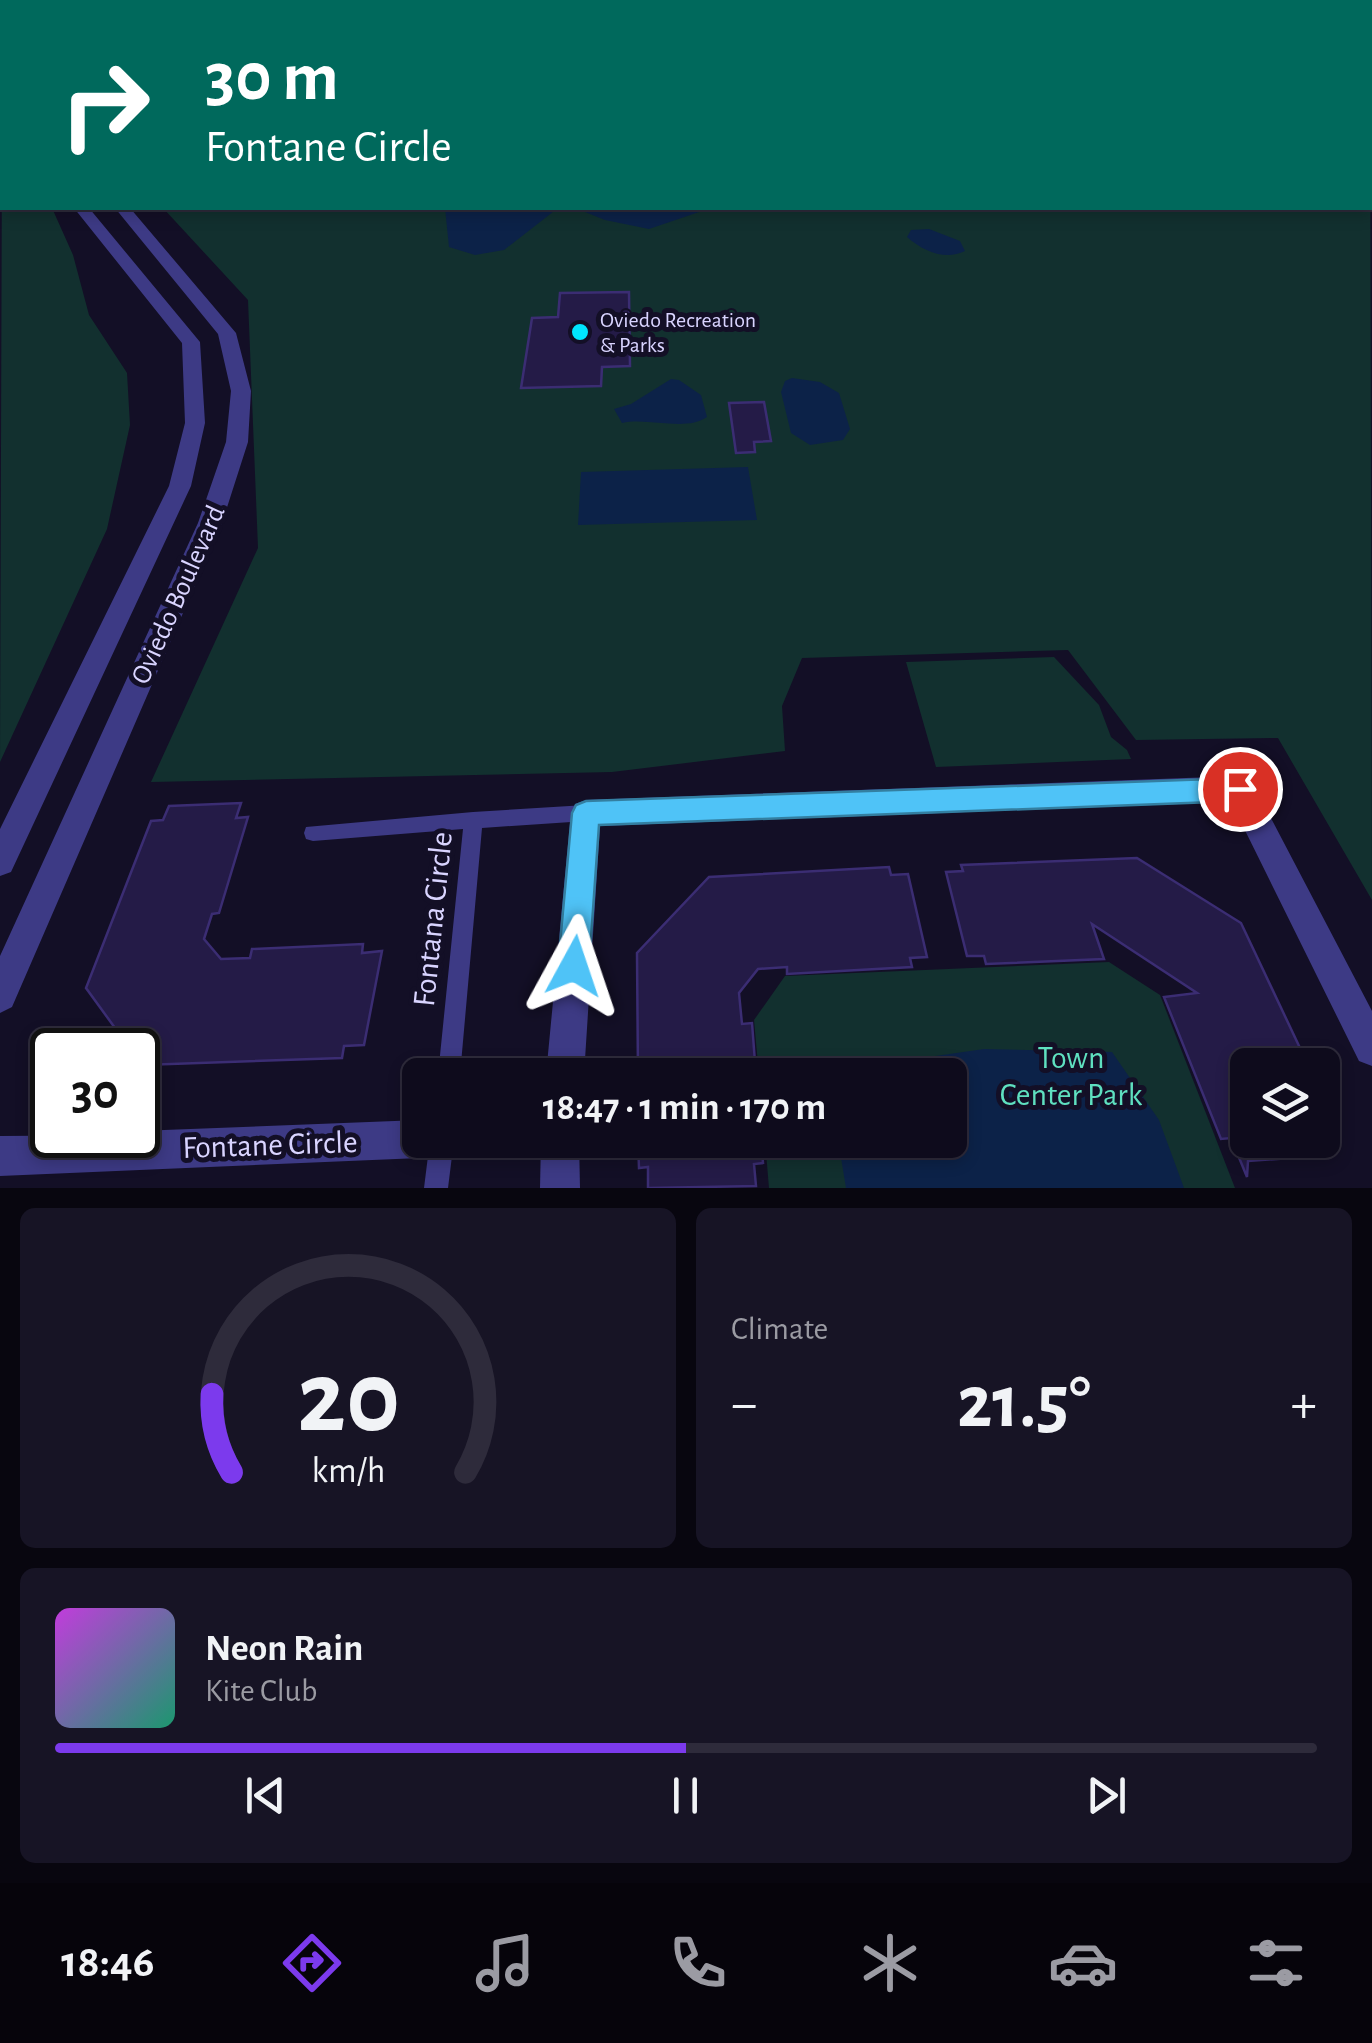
<!DOCTYPE html>
<html lang="en">
<head>
<meta charset="utf-8">
<style>
	body { margin:0; font-family:"Alegreya Sans",sans-serif; background:#171425; color:#f1f3f6; height:100vh; display:flex; flex-direction:column; font-size:38px; white-space:nowrap }
	* { box-sizing:border-box; margin:0 }
	p { font-size:32px; color:#9b9ba3 }
	.icon { flex:none; width:55px; height:55px; fill:none; stroke:currentColor; stroke-width:2; stroke-linecap:round; stroke-linejoin:round }
	.map { position:relative; height:1188px; overflow:hidden }
	.panel { display:flex; flex-direction:column; gap:20px; padding:20px; background:#08060f; flex:1 }
	.panel>* { flex:none }
	.top-card { position:absolute; left:0px; top:0px; width:1372px; height:210px; box-shadow:0 5px 15px #0003,0 0 0 2px #2e2b3b; background:#00695c; color:#fff; overflow:hidden }
	.tools { position:absolute; left:1230px; top:1048px; display:grid; gap:20px }
	.tools a { display:grid; place-items:center; width:110px; height:110px; border-radius:15px; background:#0e0b1c; box-shadow:0 5px 15px #0003,0 0 0 2px #2e2b3b; font-size:50px }
	.speed { position:absolute; left:30px; top:1028px; display:flex; gap:20px; font-size:50px; font-weight:700; text-align:center }
	.speed>* { display:grid; place-content:center; width:130px; height:130px; border-radius:50%; background:#0e0b1c; box-shadow:0 5px 15px #0003,0 0 0 2px #2e2b3b; line-height:1 }
	.speed .limit { border:5px solid #111; border-radius:15px; background:#fff; color:#111 }
	.pin { position:absolute; display:grid; place-items:center; width:85px; height:85px; color:#fff; margin:-42px; border:5px solid #fff; border-radius:50%; box-shadow:0 2px 10px #0007 }
	.me { position:absolute; width:110px; margin:-55px; rotate:5deg; stroke-linejoin:round; filter:drop-shadow(0 0 8px #0008) }
	.turn { display:flex; align-items:center; gap:35px; height:210px; padding:0 40px; font-size:45px }
	.turn .icon { width:130px; height:130px; stroke-width:2.5 }
	.turn b { display:block; font-size:70px; line-height:85px }
	.big { font-size:75px; font-weight:700; line-height:1.1 }
	.panel .card { flex:1; display:flex; flex-direction:column; justify-content:center; gap:15px; min-width:0; padding:0 35px; border-radius:15px; background:#171425 }
	.panel .dial { align-items:center; gap:0 }
	.dial svg { height:260px; overflow:visible; fill:none; stroke:#2e2b3b; stroke-width:7; stroke-linecap:round; text-anchor:middle }
	.dial text { fill:#f1f3f6; stroke:none }
	.song { display:flex; align-items:center; gap:30px }
	.cover { width:120px; height:120px; border-radius:15px; background:linear-gradient(135deg,hsl(290 70% 55%),hsl(160 70% 35%)) }
	.played { height:10px; border-radius:5px; background:linear-gradient(90deg,#7c3aed 50%,#2e2b3b 50%) }
	.keys { display:flex; justify-content:space-around; direction:ltr }
	.heat { display:flex; justify-content:space-between; align-items:center; font-size:55px; direction:ltr }
	.panel .tiles { flex:1; display:grid; gap:20px; grid-template-columns:1fr 1fr }
	.card:last-child { grid-column:span 2 }
	.trip { position:absolute; left:402px; top:1058px; width:565px; height:100px; border-radius:15px; background:#0e0b1c; box-shadow:0 5px 15px #0003,0 0 0 2px #2e2b3b; font-weight:700; line-height:100px; text-align:center }
	.tab-bar { display:flex; height:160px; justify-content:space-around; align-items:center; background:#06040b; color:#9b9ba3 }
	.tab-bar .icon { width:70px; height:70px }
	.tab-bar .on { color:#7c3aed }
	.tab-bar b { font-size:45px; color:#f1f3f6 }
	.map>svg:first-child { display:block }
	.green { fill:#12302f }
	.water { fill:#0c2248 }
	.lines { fill:none; stroke-linecap:round; stroke-linejoin:round }
	.stream { stroke:#0c2248; stroke-width:4 }
	.building { fill:#241b47; stroke:#3b2d73; stroke-width:2.5 }
	.service { fill:#3d3a85; fill-rule:evenodd }
	.minor { fill:#3d3a85; fill-rule:evenodd }
	.tertiary { fill:#3d3a85; fill-rule:evenodd }
	.secondary { fill:#6f6bff; fill-rule:evenodd }
	.route { fill:#4fc3f7; stroke:#337fa1; stroke-width:2.5 }
	.poi-dot { fill:#00e5ff; stroke:#130f26; stroke-width:4 }
	.labels { text-anchor:middle; stroke-width:10; stroke-linejoin:round; paint-order:stroke }
	.far-poi-label { font-size:22px; fill:#d9d4ff; stroke:#130f26; text-anchor:start }
	.street-label { font-size:28px; fill:#d9d4ff; stroke:#130f26 }
	.near-street-label { font-size:32px; fill:#d9d4ff; stroke:#130f26 }
	.near-park-label { font-size:32px; fill:#5fe0c0; stroke:#130f26 }
</style>
</head>
<body>
<div class="map">
<svg width="1372" height="1188" viewBox="0 0 1372 1188">
	<rect width="100%" height="100%" fill="#130f26"/>
	<g class="green">
		<polygon points="418,0 894,0 888,2"/>
		<polygon points="1370,68 1372,900 1278,738 1136,740 1068,650 802,658 782,706 785,751 612,772 151,782 258,548 248,300 163,208 1370,208"/>
		<polygon points="2,136 2,208 52,208 73,255 89,315 127,373 130,425 107,529 0,762"/>
		<polygon points="1054,657 1099,705 1111,737 1127,750 1131,759 936,767 906,662"/>
		<polygon points="1109,962 1160,995 1235,1188 769,1188 765,1140 950,1140 950,1075 759,1075 754,1020 785,976"/>
	</g>
	<g class="water">
		<polygon points="445,208 711,208 649,229 605,220 575,208 558,208 504,250 475,255 449,247"/>
		<path d="M929 229 960 241 965 251C945 261 923 251 907 237L911 230Z"/>
		<polygon points="792,378 820,382 839,393 850,429 843,440 810,445 791,433 781,392 785,381"/>
		<path d="M671 379 679 380 701 395 707 417C686 432 648 417 622 423L614 409 631 404Z"/>
		<polygon points="748,467 757,520 578,525 581,472"/>
		<polygon points="984,1049 1112,1052 1159,1120 1184,1188 846,1188 838,1140 950,1140 950,1075 844,1075 846,1069"/>
	</g>
	<g class="lines">
		<polyline class="stream" points="15,2 26,0"/>
	</g>
	<g class="building">
		<polygon points="629,292 630,366 602,367 601,386 521,388 532,318 558,317 560,293"/>
		<polygon points="764,402 771,441 754,442 755,452 736,453 729,403"/>
		<polygon points="241,803 236,818 248,817 219,913 212,914 204,939 221,959 250,958 252,949 363,944 362,953 382,951 364,1045 344,1046 342,1058 143,1065 138,1050 131,1050 86,988 151,821 163,820 169,806"/>
		<polygon points="1137,858 1241,923 1308,1065 1248,1065 1248,1140 1319,1140 1320,1156 1248,1161 1247,1177 1231,1138 1221,1139 1164,997 1197,993 1092,924 1104,959 986,964 984,956 967,956 946,872 963,871 961,865"/>
		<polygon points="889,867 891,875 908,874 927,957 910,958 912,967 787,974 787,967 758,969 739,993 742,1024 752,1023 756,1075 638,1075 637,953 709,877"/>
		<polygon points="638,1140 761,1140 763,1163 754,1164 756,1186 648,1188 648,1167 639,1168"/>
	</g>
	<g class="lines">
		<g class="service">
			<polygon points="586,805 592,807 595,813 592,819 586,821 482,828 460,1075 438,1075 463,829 313,841 306,839 304,833 306,827 473,812"/>
			<polygon points="430,1140 454,1140 448,1188 424,1188"/>
		</g>
		<g class="minor">
			<polygon points="1119,0 1372,0 1372,3 1118,2"/>
			<rect x="1370" y="36" width="2" height="6"/>
			<polygon points="1240,776 1251,780 1372,1011 1372,1066 1359,1061 1231,802 600,826 584,1075 546,1075 571,813 575,804 586,800"/>
			<polygon points="420,1120 420,1140 439,1140 434,1153 420,1158 0,1176 0,1136 138,1135 138,1131"/>
			<polygon points="541,1140 579,1140 580,1188 540,1188"/>
		</g>
		<g class="tertiary">
			<polygon points="74,208 89,208 200,342 205,423 191,486 11,872 0,876 0,829 169,486 185,423 182,343"/>
			<polygon points="115,208 130,208 236,333 251,391 248,442 222,523 12,1007 0,1013 0,956 198,523 226,442 231,391 218,334"/>
		</g>
		<g class="secondary">
			<rect x="1370" y="50" width="2" height="6"/>
			<polygon points="2,64 2,72 0,73 0,65"/>
		</g>
	</g>
	<polygon class="route" points="1240,778 1249,781 1253,789 1249,798 1240,801 599,825 589,966 585,976 574,981 562,976 558,966 572,813 576,805 586,801"/>
	<circle class="poi-dot" cx="580" cy="332" r="10"/>
	<g class="labels">
		<g class="far-poi-label">
			<text x="600" y="327">Oviedo Recreation<tspan x="600" dy="25">&amp; Parks</tspan></text>
		</g>
		<g class="street-label">
			<text transform="translate(177 594) rotate(-66)" y="10">Oviedo Boulevard</text>
		</g>
		<g class="near-street-label">
			<text transform="translate(432 919) rotate(-84)" y="11">Fontana Circle</text>
			<text transform="translate(270 1144) rotate(-2)" y="11">Fontane Circle</text>
		</g>
		<g class="near-park-label">
			<text x="1071" y="1068">Town<tspan x="1071" dy="37">Center Park</tspan></text>
		</g>
	</g>
</svg>
<div class="tools">
<a><svg class="icon" aria-label="layers" viewBox="0 0 24 24"><path d="M12 4l9 5-9 5-9-5zM3 14l9 5 9-5"/></svg></a>
</div>
<div class="speed"><div class="limit">30</div></div>
<div class="pin" style="left:1240px;top:789px;background:#d93025"><svg class="icon" aria-label="arrive" viewBox="0 0 24 24"><path d="M6 21V4h12l-3 4 3 4H6"/></svg></div>
<svg class="me" style="left:574px;top:966px" viewBox="-20 -20 40 40"><path d="M0-17L14 15 0 8-14 15z" fill="#4fc3f7" stroke="#fff" stroke-width="4"/></svg>
<div class="trip">18:47 · 1 min · 170 m</div>
<div class="top-card">
<div class="turn"><svg class="icon" aria-label="right" viewBox="0 0 24 24"><path d="M7 20v-9h11M14 6l5 5-5 5"/></svg><div><b>30 m</b>Fontane Circle</div></div>
</div>
</div>
<section class="panel">
<div class="tiles">
<div class="card dial"><svg viewBox="0 0 100 80">
<path d="M14 69A42 42 0 1 1 86 69"/>
<path d="M14 69A42 42 0 0 1 8 45" stroke="#7c3aed"/>
<text x="50" y="56" font-size="32" font-weight="700">20</text>
<text x="50" y="72" font-size="11">km/h</text>
</svg></div>
<div class="card"><p>Climate</p>
<div class="heat"><a>−</a><b class="big">21.5°</b><a>+</a></div>
</div>
<div class="card">
<div class="song"><i class="cover"></i><div><b>Neon Rain</b><p>Kite Club</p></div></div>
<div class="played"></div>
<div class="keys"><svg class="icon" aria-label="previous" viewBox="0 0 24 24"><path d="M18 5L8 12l10 7zM5 5v14"/></svg><svg class="icon" aria-label="pause" viewBox="0 0 24 24"><path d="M8 5v14M16 5v14"/></svg><svg class="icon" aria-label="next" viewBox="0 0 24 24"><path d="M6 5l10 7-10 7zM19 5v14"/></svg></div>
</div>
</div>
</section>
<nav class="tab-bar">
<b>18:46</b>
<svg class="icon on" aria-label="directions" viewBox="0 0 24 24"><path d="M12 3l9 9-9 9-9-9zM9 14v-3h6M13 9l2 2-2 2"/></svg>
<svg class="icon" aria-label="music" viewBox="0 0 24 24"><path d="M9 18V5l10-2v13"/><circle cx="6" cy="18" r="3"/><circle cx="16" cy="16" r="3"/></svg>
<svg class="icon" aria-label="phone" viewBox="0 0 24 24"><path d="M5 4h4l2 5-3 2q2 4 5 5l2-3 5 2v4C11 20 4 13 5 4z"/></svg>
<svg class="icon" aria-label="climate" viewBox="0 0 24 24"><path d="M12 3v18M4 7l16 10M4 17L20 7"/></svg>
<svg class="icon" aria-label="car" viewBox="0 0 24 24"><path d="M5 17H2v-5l4-1 3-4h7l3 4 3 1v5h-3M9 17h6M6 11h13"/><circle cx="7" cy="17" r="2"/><circle cx="17" cy="17" r="2"/></svg>
<svg class="icon" aria-label="filters" viewBox="0 0 24 24"><path d="M4 7h16M4 17h16"/><circle cx="9" cy="7" r="2"/><circle cx="15" cy="17" r="2"/></svg>
</nav>
</body>
</html>
